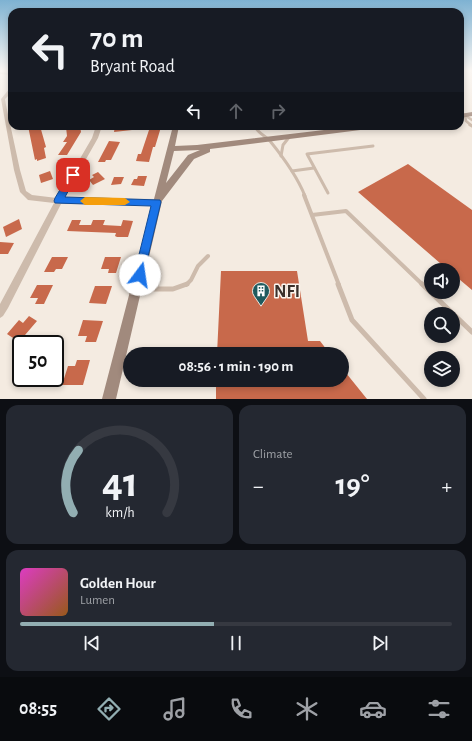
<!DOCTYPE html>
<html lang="en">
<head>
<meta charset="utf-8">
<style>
	body { margin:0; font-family:"Alegreya Sans",sans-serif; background:#242831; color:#f1f3f6; height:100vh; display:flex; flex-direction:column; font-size:15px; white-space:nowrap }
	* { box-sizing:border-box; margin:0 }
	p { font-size:13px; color:#9ea1a6 }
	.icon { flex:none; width:22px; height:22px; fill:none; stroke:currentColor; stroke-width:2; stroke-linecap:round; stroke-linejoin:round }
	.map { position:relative; height:399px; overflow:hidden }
	.details { display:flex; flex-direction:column; gap:6px; padding:6px; background:#0d0f14; flex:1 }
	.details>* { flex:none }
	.banner { position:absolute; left:8px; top:8px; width:456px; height:122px; border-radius:12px; box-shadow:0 2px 6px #0003; background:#171b24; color:#f1f3f6; overflow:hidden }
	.controls { position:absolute; left:424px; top:263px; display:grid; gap:8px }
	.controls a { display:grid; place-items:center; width:36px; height:36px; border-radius:50%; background:#171b24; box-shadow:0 2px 6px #0003; font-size:20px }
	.speed { position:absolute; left:12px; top:335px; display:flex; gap:8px; font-size:20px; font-weight:700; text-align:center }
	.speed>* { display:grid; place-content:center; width:52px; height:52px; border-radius:50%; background:#171b24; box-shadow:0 2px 6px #0003; line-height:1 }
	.speed .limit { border:2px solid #111; border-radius:6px; background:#fff; color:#111 }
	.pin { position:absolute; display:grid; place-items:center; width:34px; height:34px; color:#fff; margin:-17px; border-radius:8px; box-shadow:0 2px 6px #0006 }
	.me { position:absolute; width:44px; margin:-22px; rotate:14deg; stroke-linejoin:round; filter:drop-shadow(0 0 3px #0008) }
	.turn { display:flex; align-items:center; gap:14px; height:84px; padding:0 16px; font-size:18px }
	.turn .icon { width:52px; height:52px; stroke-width:2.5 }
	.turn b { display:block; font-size:28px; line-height:34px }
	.lanes { display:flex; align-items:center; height:38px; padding:0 16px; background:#0003; justify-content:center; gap:20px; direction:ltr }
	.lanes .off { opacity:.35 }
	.big { font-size:30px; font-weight:600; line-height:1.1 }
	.details .card { flex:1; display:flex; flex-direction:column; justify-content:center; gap:6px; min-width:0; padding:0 14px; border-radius:12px; background:#242831 }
	.details .dial { align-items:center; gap:0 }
	.dial svg { height:104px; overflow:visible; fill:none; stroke:#363941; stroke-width:7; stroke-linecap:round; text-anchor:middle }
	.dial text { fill:#f1f3f6; stroke:none }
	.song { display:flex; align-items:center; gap:12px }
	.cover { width:48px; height:48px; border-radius:6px; background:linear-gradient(135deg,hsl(310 70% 55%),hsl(30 70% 35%)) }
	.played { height:4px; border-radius:2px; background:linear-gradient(90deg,#92aeb2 45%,#363941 45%) }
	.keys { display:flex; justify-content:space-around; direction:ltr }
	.heat { display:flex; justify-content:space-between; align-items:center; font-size:22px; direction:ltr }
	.details .tiles { flex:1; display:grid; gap:6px; grid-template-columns:1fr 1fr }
	.card:last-child { grid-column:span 2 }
	.trip { position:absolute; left:123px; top:347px; width:226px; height:40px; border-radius:20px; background:#171b24; box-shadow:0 2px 6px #0003; font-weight:600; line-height:40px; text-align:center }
	.menu { display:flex; height:64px; justify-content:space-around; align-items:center; background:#090b0e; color:#9ea1a6 }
	.menu .icon { width:28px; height:28px }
	.menu .current { color:#92aeb2 }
	.menu b { font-size:18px; color:#f1f3f6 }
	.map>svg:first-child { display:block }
	.building { fill:#c8694b }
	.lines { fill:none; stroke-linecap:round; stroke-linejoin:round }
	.lane-far3 { stroke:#cdbbac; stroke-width:2.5 }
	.lane-far2 { stroke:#cdbbac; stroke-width:3 }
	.lane-far1 { stroke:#cdbbac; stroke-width:4 }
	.lane { stroke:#cdbbac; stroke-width:5 }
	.street { fill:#cdbbac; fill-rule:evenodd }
	.secondary { fill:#a18a7d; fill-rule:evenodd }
	.route { fill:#1a73e8; stroke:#114b97 }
	.slow { fill:#f59e0b }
	.labels { text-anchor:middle; stroke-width:3; stroke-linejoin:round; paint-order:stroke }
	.near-poi-label { font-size:18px; font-weight:bold; fill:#3b302b; stroke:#fbf5ee; text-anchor:start }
</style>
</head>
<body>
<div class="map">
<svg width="472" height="399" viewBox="0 0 472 399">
	<rect width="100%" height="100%" fill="#f4ebe1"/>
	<g class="building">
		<polygon points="28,126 40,126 46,147 44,148 46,158 37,161 37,159 35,160"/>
		<polygon points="70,126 80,126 81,132 67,155 58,155 67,142 63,142 67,136 66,127"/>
		<polygon points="115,126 131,126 132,130 114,132"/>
		<polygon points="150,127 161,127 155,147 153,147 149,162 136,161 138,154 141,154"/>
		<polygon points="109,141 120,142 111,160 106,160 105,162 98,162"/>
		<polygon points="408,164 472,210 472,290 453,274 453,270 448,270 358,192"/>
		<polygon points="50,171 53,179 41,183 39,175"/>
		<polygon points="98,172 105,179 93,185 89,180 94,177 92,175"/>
		<polygon points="138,176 147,176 144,186 131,185 134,179 137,179"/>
		<polygon points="114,177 124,177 121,184 111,185"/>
		<polygon points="19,219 22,229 6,237 3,227"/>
		<polygon points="72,220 81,220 79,225 91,225 93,220 105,220 103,225 121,226 123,220 133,221 128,237 117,237 115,236 116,233 67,231"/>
		<polygon points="0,242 14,243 8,254 0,254"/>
		<polygon points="52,257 68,257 62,269 56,269 54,272 44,272"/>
		<polygon points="105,257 121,257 116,273 108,273 109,269 101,269"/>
		<polygon points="221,271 297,271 308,341 320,341 330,354 217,354"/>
		<polygon points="37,285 53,285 44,304 35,304 38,298 30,298"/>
		<polygon points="95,286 112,286 106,304 89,303"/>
		<polygon points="29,316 37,321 19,342 7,334 19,320 23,323"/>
		<polygon points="83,320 103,321 96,342 85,342 87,336 78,336"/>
		<polygon points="77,360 90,360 83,385 62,385 68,366 75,366"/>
		<polygon points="342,368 367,399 216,399 216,380 342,380"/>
	</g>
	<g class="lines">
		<g class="lane-far3">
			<polyline points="460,112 472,120"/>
			<polyline points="465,115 466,121 472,126"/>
		</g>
		<g class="lane-far2">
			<polyline points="470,125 472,126"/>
			<path d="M255 126C258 134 265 135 270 141 283 157 297 176 305 196"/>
			<polyline points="281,156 283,145 290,136"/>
			<polyline points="292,171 314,168"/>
			<polyline points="328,193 307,154 373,146"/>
		</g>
		<g class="lane-far1">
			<polyline points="304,195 339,285"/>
			<polyline points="312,215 346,211 423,285"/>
			<polyline points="186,285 191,280 198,266 208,256"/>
		</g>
		<g class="lane">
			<polyline points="338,284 352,320 424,399"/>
			<polyline points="422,284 472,332"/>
			<polyline points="137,289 173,289 187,284"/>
		</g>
		<g class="street">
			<polygon points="0,72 12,73 12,75 0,74"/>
			<polygon points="10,88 12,88 12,92 5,99 6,105 20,170 26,191 32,195 57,198 92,138 96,126 102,126 98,138 64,198 157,199 159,200 161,202 159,204 157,205 61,204 8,308 3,316 0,318 0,304 54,203 28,200 20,192 14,170 1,99"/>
		</g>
		<g class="secondary">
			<polygon points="472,112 472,116 460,118 460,114"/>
			<path d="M173 126H179L175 146 197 145 358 126H379L376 128 210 149V152L194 159 162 201 116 399H102ZM200 150 188 155 166 183 174 151Z"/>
		</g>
	</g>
	<linearGradient id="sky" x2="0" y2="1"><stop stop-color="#7eb2d2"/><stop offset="0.56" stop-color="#faf6f2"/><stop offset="1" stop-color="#faf6f2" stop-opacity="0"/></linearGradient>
	<rect width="472" height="126" fill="url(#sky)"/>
	<polygon class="route" points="73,172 77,175 65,197 160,200 161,202 143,278 140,280 136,278 134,275 151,206 55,203 54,201 55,198 70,173"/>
	<polygon class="slow" points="85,197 125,198 130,202 125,205 85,205 80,201"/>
	<defs>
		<symbol id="building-pin" viewBox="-11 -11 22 30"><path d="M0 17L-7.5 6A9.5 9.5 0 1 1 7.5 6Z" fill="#1f5a5e" stroke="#fbf5ee"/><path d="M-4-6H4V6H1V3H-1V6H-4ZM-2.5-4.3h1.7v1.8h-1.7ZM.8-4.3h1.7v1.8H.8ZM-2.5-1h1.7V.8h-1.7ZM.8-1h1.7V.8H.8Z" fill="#fff"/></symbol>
	</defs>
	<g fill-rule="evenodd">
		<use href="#building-pin" x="251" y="281" width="20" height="27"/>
	</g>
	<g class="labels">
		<g class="near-poi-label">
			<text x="274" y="297">NFI</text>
		</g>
	</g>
</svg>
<div class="controls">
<a><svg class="icon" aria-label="sound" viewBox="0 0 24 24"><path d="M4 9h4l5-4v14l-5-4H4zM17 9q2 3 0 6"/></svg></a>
<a><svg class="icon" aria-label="search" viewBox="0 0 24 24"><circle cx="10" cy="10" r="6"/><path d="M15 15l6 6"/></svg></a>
<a><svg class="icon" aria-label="layers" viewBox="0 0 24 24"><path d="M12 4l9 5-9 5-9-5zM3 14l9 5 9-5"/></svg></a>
</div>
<div class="speed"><div class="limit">50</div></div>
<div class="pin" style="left:73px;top:175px;background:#d93025"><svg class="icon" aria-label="arrive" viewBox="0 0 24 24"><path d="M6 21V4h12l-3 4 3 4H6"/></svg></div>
<svg class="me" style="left:140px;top:275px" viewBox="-20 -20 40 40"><circle r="19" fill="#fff"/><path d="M0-13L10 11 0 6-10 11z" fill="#1a73e8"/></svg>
<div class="trip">08:56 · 1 min · 190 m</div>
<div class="banner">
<div class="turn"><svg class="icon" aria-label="left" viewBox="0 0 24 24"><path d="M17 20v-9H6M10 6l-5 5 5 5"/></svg><div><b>70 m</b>Bryant Road</div></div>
<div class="lanes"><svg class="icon" aria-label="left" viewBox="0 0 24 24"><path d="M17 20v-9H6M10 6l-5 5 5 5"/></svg><svg class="icon off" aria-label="ahead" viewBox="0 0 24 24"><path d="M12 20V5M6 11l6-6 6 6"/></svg><svg class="icon off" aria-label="right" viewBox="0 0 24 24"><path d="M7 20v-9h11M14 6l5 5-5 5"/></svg></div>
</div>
</div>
<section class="details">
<div class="tiles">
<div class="card dial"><svg viewBox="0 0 100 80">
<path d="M14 69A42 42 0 1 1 86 69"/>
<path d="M14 69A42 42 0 0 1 18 21" stroke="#92aeb2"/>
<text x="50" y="56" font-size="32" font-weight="700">41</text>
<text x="50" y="72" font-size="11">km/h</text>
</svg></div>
<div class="card"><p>Climate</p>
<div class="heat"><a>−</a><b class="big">19°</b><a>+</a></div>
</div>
<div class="card">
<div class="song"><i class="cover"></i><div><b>Golden Hour</b><p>Lumen</p></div></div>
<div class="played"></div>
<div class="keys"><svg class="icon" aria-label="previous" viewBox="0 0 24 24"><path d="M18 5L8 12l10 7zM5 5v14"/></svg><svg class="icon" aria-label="pause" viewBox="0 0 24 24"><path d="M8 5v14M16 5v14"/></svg><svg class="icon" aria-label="next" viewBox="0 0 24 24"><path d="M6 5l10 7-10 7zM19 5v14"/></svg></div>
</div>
</div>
</section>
<nav class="menu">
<b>08:55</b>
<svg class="icon current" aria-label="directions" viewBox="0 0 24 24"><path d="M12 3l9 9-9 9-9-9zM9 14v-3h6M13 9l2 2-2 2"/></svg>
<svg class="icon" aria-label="music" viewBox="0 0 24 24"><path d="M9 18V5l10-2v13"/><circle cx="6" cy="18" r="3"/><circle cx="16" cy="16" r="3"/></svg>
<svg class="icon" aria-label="phone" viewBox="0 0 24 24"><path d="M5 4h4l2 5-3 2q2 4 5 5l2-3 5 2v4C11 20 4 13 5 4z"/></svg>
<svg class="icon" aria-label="climate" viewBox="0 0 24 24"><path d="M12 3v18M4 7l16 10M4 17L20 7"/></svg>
<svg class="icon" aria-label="car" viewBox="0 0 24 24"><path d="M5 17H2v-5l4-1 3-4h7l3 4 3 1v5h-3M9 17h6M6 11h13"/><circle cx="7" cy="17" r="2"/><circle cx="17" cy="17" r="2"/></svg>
<svg class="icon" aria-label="filters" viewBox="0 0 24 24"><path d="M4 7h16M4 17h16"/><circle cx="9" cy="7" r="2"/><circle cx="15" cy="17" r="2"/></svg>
</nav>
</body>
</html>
